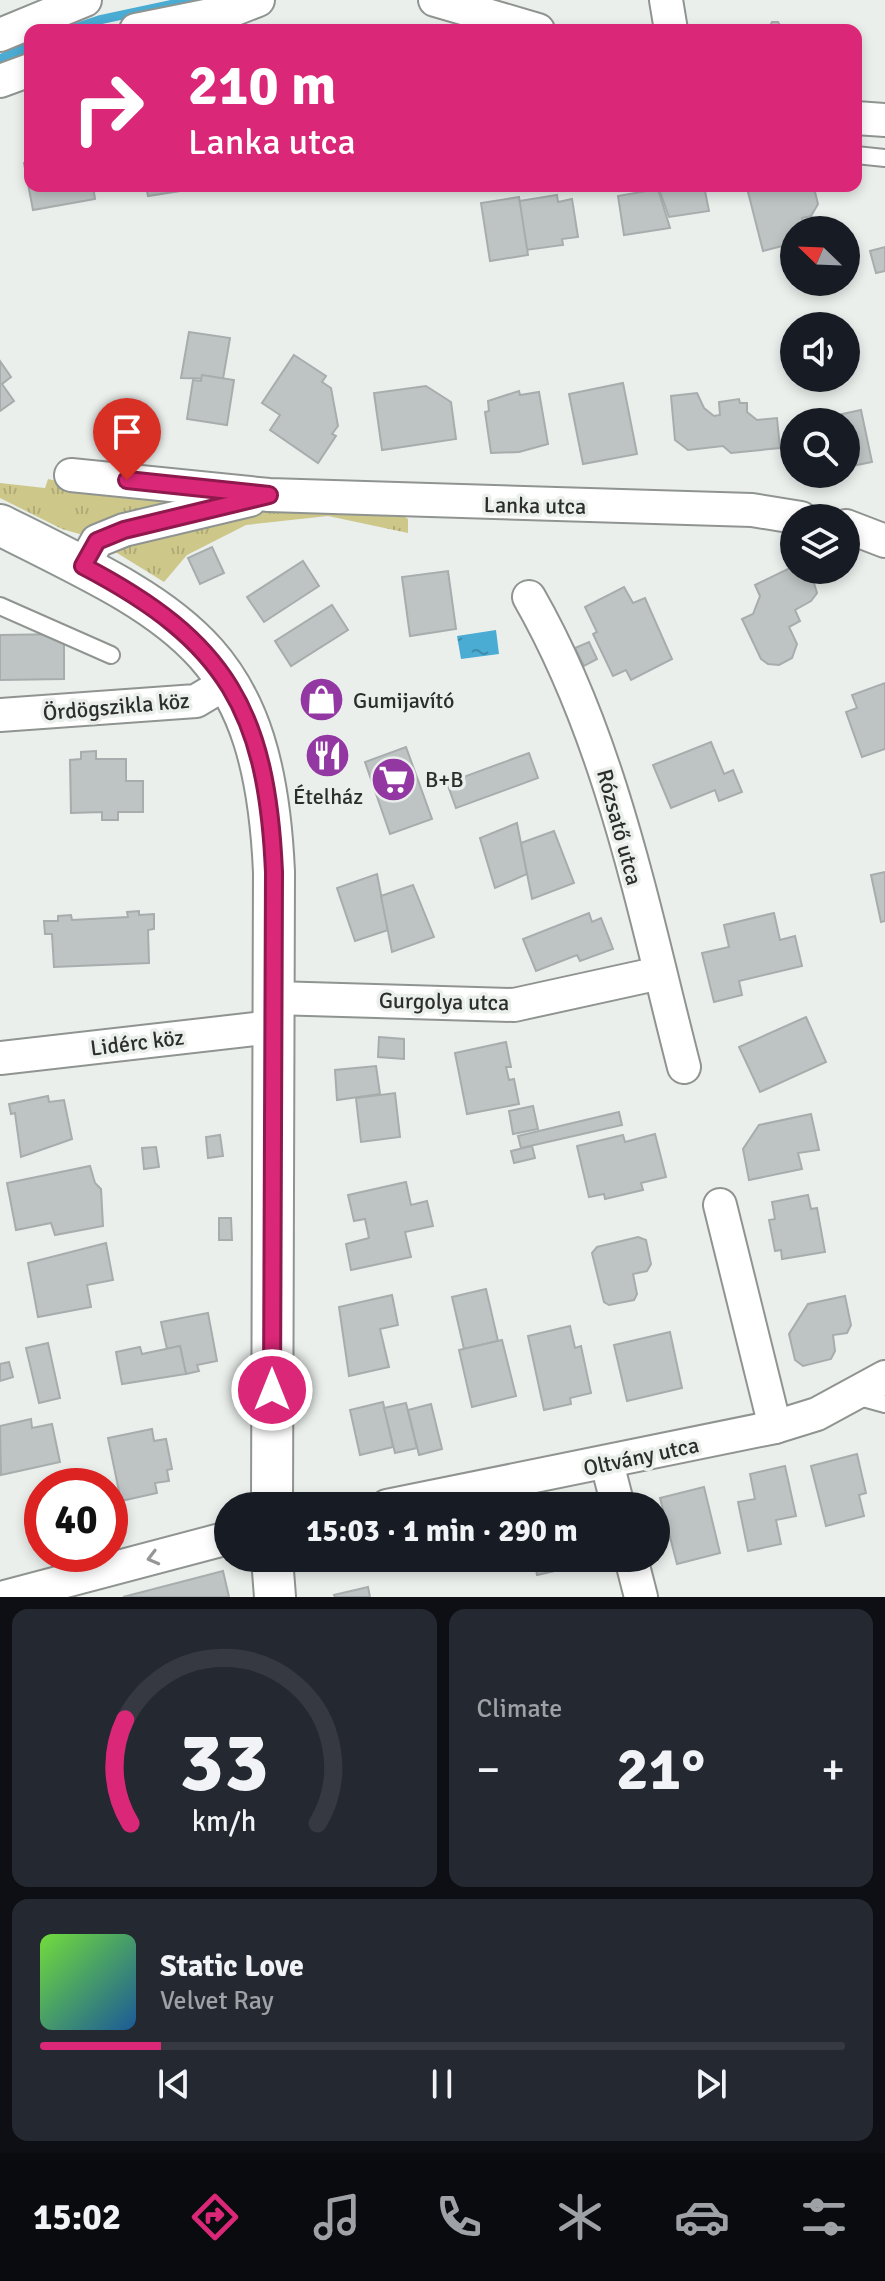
<!DOCTYPE html>
<html lang="en">
<head>
<meta charset="utf-8">
<style>
	body { margin:0; font-family:Signika,sans-serif; background:#242831; color:#f1f3f6; height:100vh; display:flex; flex-direction:column; font-size:30px; white-space:nowrap }
	* { box-sizing:border-box; margin:0 }
	p { font-size:26px; color:#9ea1a6 }
	.icon { flex:none; width:44px; height:44px; fill:none; stroke:currentColor; stroke-width:2; stroke-linecap:round; stroke-linejoin:round }
	.map { position:relative; height:1597px; overflow:hidden }
	.sheet { display:flex; flex-direction:column; gap:12px; padding:12px; background:#0d0f14; flex:1 }
	.sheet>* { flex:none }
	.top-card { position:absolute; left:24px; top:24px; width:838px; height:168px; border-radius:16px; box-shadow:0 4px 12px #0003; background:#db2777; color:#fff; overflow:hidden }
	.needle { width:52px; rotate:293deg }
	.buttons { position:absolute; left:780px; top:216px; display:grid; gap:16px }
	.buttons a { display:grid; place-items:center; width:80px; height:80px; border-radius:50%; background:#171b24; box-shadow:0 4px 12px #0003; font-size:40px }
	.speed { position:absolute; left:24px; top:1468px; display:flex; gap:16px; font-size:40px; font-weight:700; text-align:center }
	.speed>* { display:grid; place-content:center; width:104px; height:104px; border-radius:50%; background:#171b24; box-shadow:0 4px 12px #0003; line-height:1 }
	.speed .limit { border:12px solid #d22; background:#fff; color:#111 }
	.pin { position:absolute; display:grid; place-items:center; width:68px; height:68px; color:#fff; margin:-82px -34px; border-radius:50% 50% 50% 0; rotate:-45deg; box-shadow:0 0 8px #0007 }
	.pin .icon { rotate:45deg }
	.me { position:absolute; width:88px; margin:-44px; rotate:0deg; stroke-linejoin:round; filter:drop-shadow(0 0 6px #0008) }
	.turn { display:flex; align-items:center; gap:28px; height:168px; padding:0 32px; font-size:36px }
	.turn .icon { width:104px; height:104px; stroke-width:2.5 }
	.turn b { display:block; font-size:56px; line-height:68px }
	.big { font-size:60px; font-weight:800; line-height:1.1 }
	.sheet .widget { flex:1; display:flex; flex-direction:column; justify-content:center; gap:12px; min-width:0; padding:0 28px; border-radius:16px; background:#242831 }
	.sheet .dial { align-items:center; gap:0 }
	.dial svg { height:208px; overflow:visible; fill:none; stroke:#363941; stroke-width:7; stroke-linecap:round; text-anchor:middle }
	.dial text { fill:#f1f3f6; stroke:none }
	.song { display:flex; align-items:center; gap:24px }
	.cover { width:96px; height:96px; border-radius:12px; background:linear-gradient(135deg,hsl(100 70% 55%),hsl(210 70% 35%)) }
	.played { height:8px; border-radius:4px; background:linear-gradient(90deg,#db2777 15%,#363941 15%) }
	.keys { display:flex; justify-content:space-around; direction:ltr }
	.heat { display:flex; justify-content:space-between; align-items:center; font-size:44px; direction:ltr }
	.sheet .tiles { flex:1; display:grid; gap:12px; grid-template-columns:1fr 1fr }
	.widget:last-child { grid-column:span 2 }
	.trip { position:absolute; left:214px; top:1492px; width:456px; height:80px; border-radius:40px; background:#171b24; box-shadow:0 4px 12px #0003; font-weight:800; line-height:80px; text-align:center }
	.dock { display:flex; height:128px; justify-content:space-around; align-items:center; background:#090b0e; color:#9ea1a6 }
	.dock .icon { width:56px; height:56px }
	.dock .active { color:#db2777 }
	.dock b { font-size:36px; color:#f1f3f6 }
	.map>svg:first-child { display:block }
	.grass { fill:url(#grass-tufts) }
	.water { fill:url(#water-ripples) }
	.lines { fill:none; stroke-linecap:round; stroke-linejoin:round }
	.stream { stroke:#4aabd3; stroke-width:9 }
	.building { fill:#bec4c4; stroke:#a7adad; stroke-width:2 }
	.service-casing { stroke:#8f9491; stroke-width:20 }
	.minor-casing { stroke:#8f9491; stroke-width:36 }
	.tertiary-casing { stroke:#8f9491; stroke-width:44 }
	.service { stroke:#fff; stroke-width:16 }
	.minor { stroke:#fff; stroke-width:32 }
	.tertiary { stroke:#fff; stroke-width:40 }
	.oneway { stroke:#969696 }
	.route-casing { stroke:#8e194d; stroke-width:20 }
	.route { stroke:#db2777; stroke-width:14 }
	.labels { text-anchor:middle; stroke-width:7; stroke-linejoin:round; paint-order:stroke }
	.street-label { font-size:22px; fill:#2c2e2d; stroke:#eaefec }
	.poi-label { font-size:22px; fill:#2c2e2d; stroke:#eaefec; text-anchor:start }
</style>
</head>
<body>
<div class="map">
<svg width="885" height="1597" viewBox="0 0 885 1597">
	<defs>
		<pattern id="grass-tufts" width="24" height="20" patternUnits="userSpaceOnUse" patternTransform="scale(2)"><rect width="24" height="20" fill="#cdc78a"/><path d="M3 7l-1-3M5 7V3M7 7l1-3M15 17l-1-3M17 17v-4M19 17l1-3" fill="none" stroke="#b0ab77"/></pattern>
		<pattern id="water-ripples" width="26" height="14" patternUnits="userSpaceOnUse" patternTransform="scale(2)"><rect width="26" height="14" fill="#4aabd3"/><path d="M2 4q2-2 4 0t4 0M15 11q2-2 4 0t4 0" fill="none" stroke="#3e8cac"/></pattern>
	</defs>
	<rect width="100%" height="100%" fill="#eaefec"/>
	<g class="grass">
		<polygon points="48,479 100,491 219,500 83,535 62,529 0,498 0,483 45,488"/>
		<polygon points="308,502 389,507 408,519 408,533 328,516 246,525 187,555 164,582 109,548 231,515"/>
	</g>
	<polygon class="water" points="496,630 499,654 461,659 457,636"/>
	<g class="lines">
		<g class="stream">
			<polyline points="69,30 99,20 192,0"/>
			<polyline points="0,59 30,46"/>
		</g>
	</g>
	<g class="building">
		<polygon points="772,22 778,22 783,30 768,30"/>
		<polygon points="30,162 30,186 93,186 95,199 33,210 24,163"/>
		<polygon points="146,186 186,186 187,190 148,196"/>
		<polygon points="658,186 704,186 709,211 669,217"/>
		<polygon points="756,186 805,186 815,192 818,204 811,216 802,218 805,230 794,230 794,243 763,251 747,188"/>
		<polygon points="658,189 670,228 624,235 618,196"/>
		<polygon points="557,195 558,202 572,199 578,237 562,239 563,245 526,250 519,201"/>
		<polygon points="519,197 528,255 490,261 481,203"/>
		<polygon points="885,247 885,271 876,273 870,251"/>
		<polygon points="189,332 230,338 223,379 181,378"/>
		<polygon points="294,355 326,376 322,382 331,388 338,426 332,434 336,436 318,463 270,430 280,415 262,403"/>
		<polygon points="0,361 11,377 2,384 14,401 0,411"/>
		<polygon points="202,375 234,380 227,425 187,419 193,380 201,381"/>
		<polygon points="623,383 637,454 583,464 569,394"/>
		<polygon points="426,386 451,402 456,439 382,450 374,393"/>
		<polygon points="519,391 520,395 539,392 548,444 519,452 491,453 485,412 489,411 488,401"/>
		<polygon points="697,393 704,408 714,416 720,415 719,402 739,399 740,403 747,403 747,412 757,420 777,418 780,448 731,453 723,446 688,450 675,440 671,396"/>
		<polygon points="861,410 872,462 852,466 851,459 846,460 846,422 805,422"/>
		<polygon points="212,547 224,573 200,584 188,558"/>
		<polygon points="303,561 319,586 264,622 247,597"/>
		<polygon points="794,566 794,570 811,573 817,593 811,601 795,610 800,621 789,627 797,644 792,658 779,665 768,664 761,659 742,619 753,614 760,596 755,585"/>
		<polygon points="448,571 456,629 410,636 402,577"/>
		<polygon points="624,587 633,603 645,598 672,659 631,680 626,670 613,676 593,634 597,632 585,607"/>
		<polygon points="332,605 348,630 291,666 275,641"/>
		<polygon points="64,634 64,679 0,680 0,635"/>
		<polygon points="589,642 597,659 584,666 575,648"/>
		<polygon points="885,683 885,749 862,757 846,712 857,708 852,695"/>
		<polygon points="335,737 346,764 322,773 316,768 315,756 310,754 311,747"/>
		<polygon points="711,742 724,774 733,770 742,792 719,801 715,790 671,808 653,765"/>
		<polygon points="406,747 432,819 390,834 365,762"/>
		<polygon points="96,751 96,759 126,759 126,781 143,781 143,812 118,812 118,820 102,820 102,812 71,813 70,760 81,759 81,752"/>
		<polygon points="529,753 538,778 456,808 447,783"/>
		<polygon points="517,823 527,874 495,888 480,838"/>
		<polygon points="554,831 574,883 532,899 521,843"/>
		<polygon points="885,872 885,921 881,922 871,875"/>
		<polygon points="377,874 388,930 355,941 337,888"/>
		<polygon points="413,885 434,937 392,952 381,896"/>
		<polygon points="139,911 139,915 154,914 154,929 148,930 149,963 54,967 52,934 45,934 44,921 58,921 58,916 71,915 72,920 128,917 127,912"/>
		<polygon points="589,913 592,922 601,918 613,949 580,961 577,955 536,971 523,939"/>
		<polygon points="774,913 780,940 795,936 802,966 739,981 742,995 714,1002 702,953 729,947 724,925"/>
		<polygon points="806,1017 826,1062 760,1092 739,1047"/>
		<polygon points="379,1037 404,1039 404,1059 378,1057"/>
		<polygon points="506,1042 511,1067 506,1067 509,1080 514,1079 519,1104 467,1114 455,1053"/>
		<polygon points="376,1066 380,1094 337,1100 335,1070"/>
		<polygon points="395,1093 400,1137 361,1142 356,1098"/>
		<polygon points="48,1096 49,1102 64,1100 72,1139 21,1157 15,1113 11,1114 9,1104"/>
		<polygon points="533,1106 538,1129 513,1134 509,1111"/>
		<polygon points="619,1112 622,1125 521,1148 518,1136"/>
		<polygon points="811,1114 819,1150 798,1153 802,1169 749,1180 743,1149 759,1125"/>
		<polygon points="655,1134 666,1177 641,1183 643,1190 605,1199 604,1194 589,1197 577,1146 623,1135 625,1142"/>
		<polygon points="220,1135 223,1156 208,1158 206,1137"/>
		<polygon points="532,1146 535,1158 514,1163 511,1151"/>
		<polygon points="156,1147 159,1167 144,1169 142,1148"/>
		<polygon points="90,1166 95,1183 101,1189 103,1226 55,1235 51,1223 16,1230 7,1183"/>
		<polygon points="406,1182 411,1205 427,1201 433,1226 405,1232 411,1257 351,1270 346,1244 369,1238 365,1219 354,1221 348,1195"/>
		<polygon points="808,1195 811,1209 817,1208 825,1252 782,1259 781,1250 775,1251 769,1220 775,1219 772,1202"/>
		<polygon points="219,1218 231,1218 232,1240 219,1240"/>
		<polygon points="638,1237 646,1240 651,1264 647,1271 633,1274 637,1294 634,1300 609,1305 604,1302 592,1253 597,1247"/>
		<polygon points="106,1243 113,1280 87,1285 91,1307 38,1317 28,1263"/>
		<polygon points="486,1289 498,1341 464,1349 452,1297"/>
		<polygon points="392,1295 398,1325 380,1329 389,1367 349,1376 339,1307"/>
		<polygon points="845,1296 851,1325 847,1333 833,1335 835,1351 831,1359 803,1366 795,1360 789,1334 808,1304"/>
		<polygon points="208,1313 217,1361 197,1365 199,1371 186,1374 180,1346 167,1349 161,1322"/>
		<polygon points="570,1326 575,1348 581,1346 591,1393 570,1398 571,1404 544,1410 528,1336"/>
		<polygon points="670,1332 682,1388 627,1401 614,1345"/>
		<polygon points="502,1340 516,1396 472,1407 459,1350"/>
		<polygon points="48,1343 60,1398 39,1403 26,1348"/>
		<polygon points="180,1346 186,1374 122,1384 116,1352 140,1347 142,1354"/>
		<polygon points="9,1362 13,1377 0,1381 0,1364"/>
		<polygon points="383,1402 393,1447 360,1455 350,1410"/>
		<polygon points="406,1403 417,1448 395,1453 384,1408"/>
		<polygon points="431,1404 442,1449 419,1455 408,1410"/>
		<polygon points="31,1419 32,1428 52,1424 60,1462 1,1475 0,1426"/>
		<polygon points="152,1429 154,1441 166,1439 172,1469 167,1470 169,1481 155,1483 157,1493 121,1501 108,1438"/>
		<polygon points="857,1454 866,1493 859,1495 864,1516 826,1526 811,1466"/>
		<polygon points="785,1466 796,1516 776,1520 781,1544 748,1551 738,1502 755,1499 750,1474"/>
		<polygon points="704,1487 720,1553 677,1564 660,1498"/>
		<polygon points="534,1558 589,1558 590,1563 537,1575"/>
		<polygon points="223,1571 229,1597 123,1597"/>
		<polygon points="368,1587 370,1597 335,1597 334,1595"/>
	</g>
	<g class="lines">
		<defs>
			<g id="service">
				<polyline points="856,155 885,158"/>
				<polyline points="0,606 111,655"/>
				<polyline points="856,1396 885,1404"/>
			</g>
			<g id="minor">
				<polyline points="435,0 538,30"/>
				<polyline points="666,0 671,30"/>
				<polyline points="136,30 230,11 258,0"/>
				<polyline points="0,35 85,0"/>
				<polyline points="0,81 30,70"/>
				<polyline points="856,118 885,120"/>
				<polyline points="71,475 269,495 752,510 801,518"/>
				<polyline points="846,526 885,541"/>
				<polyline points="83,566 97,541 124,530 250,500"/>
				<path d="M529 597C611 740 643 908 684 1067"/>
				<polyline points="0,715 196,701 228,682"/>
				<polyline points="274,998 514,1005 660,973"/>
				<polyline points="0,1058 273,1027"/>
				<polyline points="720,1205 775,1427"/>
				<polyline points="607,1463 618,1506"/>
				<polyline points="387,1506 775,1427 817,1414 885,1377"/>
				<polyline points="631,1558 641,1597"/>
				<polyline points="5,1597 228,1538"/>
			</g>
			<g id="tertiary">
				<path d="M0 525C183 616 264 649 274 872L272 1506"/>
				<polyline points="272,1558 275,1597"/>
			</g>
		</defs>
		<use href="#service" class="service-casing"/>
		<use href="#minor" class="minor-casing"/>
		<use href="#tertiary" class="tertiary-casing"/>
		<use href="#service" class="service"/>
		<use href="#minor" class="minor"/>
		<use href="#tertiary" class="tertiary"/>
	</g>
	<defs><path id="oneway-chevron" d="M-2-3.5L2.5 0L-2 3.5" fill="none" stroke-width="1.6" stroke-linecap="round" stroke-linejoin="round" transform="scale(2)"/></defs>
	<use class="oneway" href="#oneway-chevron" transform="translate(153 1558) rotate(165)"/>
	<g class="lines">
		<defs>
			<path id="route" d="M127 480 269 495 124 530 97 541 83 566C227 641 267 712 274 872L272 1390"/>
		</defs>
		<use href="#route" class="route-casing"/>
		<use href="#route" class="route"/>
	</g>
	<defs>
		<symbol id="shop-disc" viewBox="-11 -11 22 22"><circle r="9.5" fill="#9337a2" stroke="#eaefec"/><path d="M-5-2.5h2.3a2.7 3.5 0 0 1 5.4 0H5L5.5 6h-11ZM-1.5-2.5h3a1.5 2.3 0 0 0-3 0Z" fill="#fff"/></symbol>
		<symbol id="restaurant-disc" viewBox="-11 -11 22 22"><circle r="9.5" fill="#9337a2" stroke="#eaefec"/><path d="M-5-6h1v4h1v-4h1v4h1v-4h1v5L-1.5 .5V6h-2V.5L-5-1ZM5-6V6H3V1.5H1.5Q1.5-4 5-6Z" fill="#fff"/></symbol>
		<symbol id="supermarket-disc" viewBox="-11 -11 22 22"><circle r="9.5" fill="#9337a2" stroke="#eaefec"/><path d="M-6-5.5h2.5l.6 2H6L4.5 2H-2.5L-4.4-4H-6ZM-1.5 3.2a1.3 1.3 0 1 0 .1 0ZM3 3.2a1.3 1.3 0 1 0 .1 0Z" fill="#fff"/></symbol>
	</defs>
	<g fill-rule="evenodd">
		<use href="#shop-disc" x="296" y="674" width="51" height="51"/>
		<use href="#restaurant-disc" x="302" y="730" width="51" height="51"/>
		<use href="#supermarket-disc" x="368" y="754" width="51" height="51"/>
	</g>
	<g class="labels">
		<g class="street-label">
			<text transform="translate(535 505) rotate(1)" y="8">Lanka utca</text>
			<text transform="translate(116 706) rotate(-5)" y="8">Ördögszikla köz</text>
			<text transform="translate(620 827) rotate(75)" y="8">Rózsatő utca</text>
			<text transform="translate(444 1001) rotate(1)" y="8">Gurgolya utca</text>
			<text transform="translate(137 1042) rotate(-7)" y="8">Lidérc köz</text>
			<text transform="translate(641 1456) rotate(-12)" y="8">Oltvány utca</text>
		</g>
		<g class="poi-label">
			<text x="353" y="708">Gumijavító</text>
			<text x="425" y="787">B+B</text>
			<text x="328" y="804" text-anchor="middle">Ételház</text>
		</g>
	</g>
</svg>
<div class="buttons">
<a><svg class="needle" viewBox="-14 -14 28 28"><path d="M0-13l5 13h-10z" fill="#e53935"/><path d="M0 13l5-13h-10z" fill="#9ea1a6"/></svg></a>
<a><svg class="icon" aria-label="sound" viewBox="0 0 24 24"><path d="M4 9h4l5-4v14l-5-4H4zM17 9q2 3 0 6"/></svg></a>
<a><svg class="icon" aria-label="search" viewBox="0 0 24 24"><circle cx="10" cy="10" r="6"/><path d="M15 15l6 6"/></svg></a>
<a><svg class="icon" aria-label="layers" viewBox="0 0 24 24"><path d="M12 4l9 5-9 5-9-5zM3 14l9 5 9-5"/></svg></a>
</div>
<div class="speed"><div class="limit">40</div></div>
<div class="pin" style="left:127px;top:480px;background:#d93025"><svg class="icon" aria-label="arrive" viewBox="0 0 24 24"><path d="M6 21V4h12l-3 4 3 4H6"/></svg></div>
<svg class="me" style="left:272px;top:1390px" viewBox="-20 -20 40 40"><circle r="17" fill="#db2777" stroke="#fff" stroke-width="3"/><path d="M0-11L8 9 0 5-8 9z" fill="#fff"/></svg>
<div class="trip">15:03 · 1 min · 290 m</div>
<div class="top-card">
<div class="turn"><svg class="icon" aria-label="right" viewBox="0 0 24 24"><path d="M7 20v-9h11M14 6l5 5-5 5"/></svg><div><b>210 m</b>Lanka utca</div></div>
</div>
</div>
<section class="sheet">
<div class="tiles">
<div class="widget dial"><svg viewBox="0 0 100 80">
<path d="M14 69A42 42 0 1 1 86 69"/>
<path d="M14 69A42 42 0 0 1 12 29" stroke="#db2777"/>
<text x="50" y="56" font-size="32" font-weight="700">33</text>
<text x="50" y="72" font-size="11">km/h</text>
</svg></div>
<div class="widget"><p>Climate</p>
<div class="heat"><a>−</a><b class="big">21°</b><a>+</a></div>
</div>
<div class="widget">
<div class="song"><i class="cover"></i><div><b>Static Love</b><p>Velvet Ray</p></div></div>
<div class="played"></div>
<div class="keys"><svg class="icon" aria-label="previous" viewBox="0 0 24 24"><path d="M18 5L8 12l10 7zM5 5v14"/></svg><svg class="icon" aria-label="pause" viewBox="0 0 24 24"><path d="M8 5v14M16 5v14"/></svg><svg class="icon" aria-label="next" viewBox="0 0 24 24"><path d="M6 5l10 7-10 7zM19 5v14"/></svg></div>
</div>
</div>
</section>
<nav class="dock">
<b>15:02</b>
<svg class="icon active" aria-label="directions" viewBox="0 0 24 24"><path d="M12 3l9 9-9 9-9-9zM9 14v-3h6M13 9l2 2-2 2"/></svg>
<svg class="icon" aria-label="music" viewBox="0 0 24 24"><path d="M9 18V5l10-2v13"/><circle cx="6" cy="18" r="3"/><circle cx="16" cy="16" r="3"/></svg>
<svg class="icon" aria-label="phone" viewBox="0 0 24 24"><path d="M5 4h4l2 5-3 2q2 4 5 5l2-3 5 2v4C11 20 4 13 5 4z"/></svg>
<svg class="icon" aria-label="climate" viewBox="0 0 24 24"><path d="M12 3v18M4 7l16 10M4 17L20 7"/></svg>
<svg class="icon" aria-label="car" viewBox="0 0 24 24"><path d="M5 17H2v-5l4-1 3-4h7l3 4 3 1v5h-3M9 17h6M6 11h13"/><circle cx="7" cy="17" r="2"/><circle cx="17" cy="17" r="2"/></svg>
<svg class="icon" aria-label="filters" viewBox="0 0 24 24"><path d="M4 7h16M4 17h16"/><circle cx="9" cy="7" r="2"/><circle cx="15" cy="17" r="2"/></svg>
</nav>
</body>
</html>
